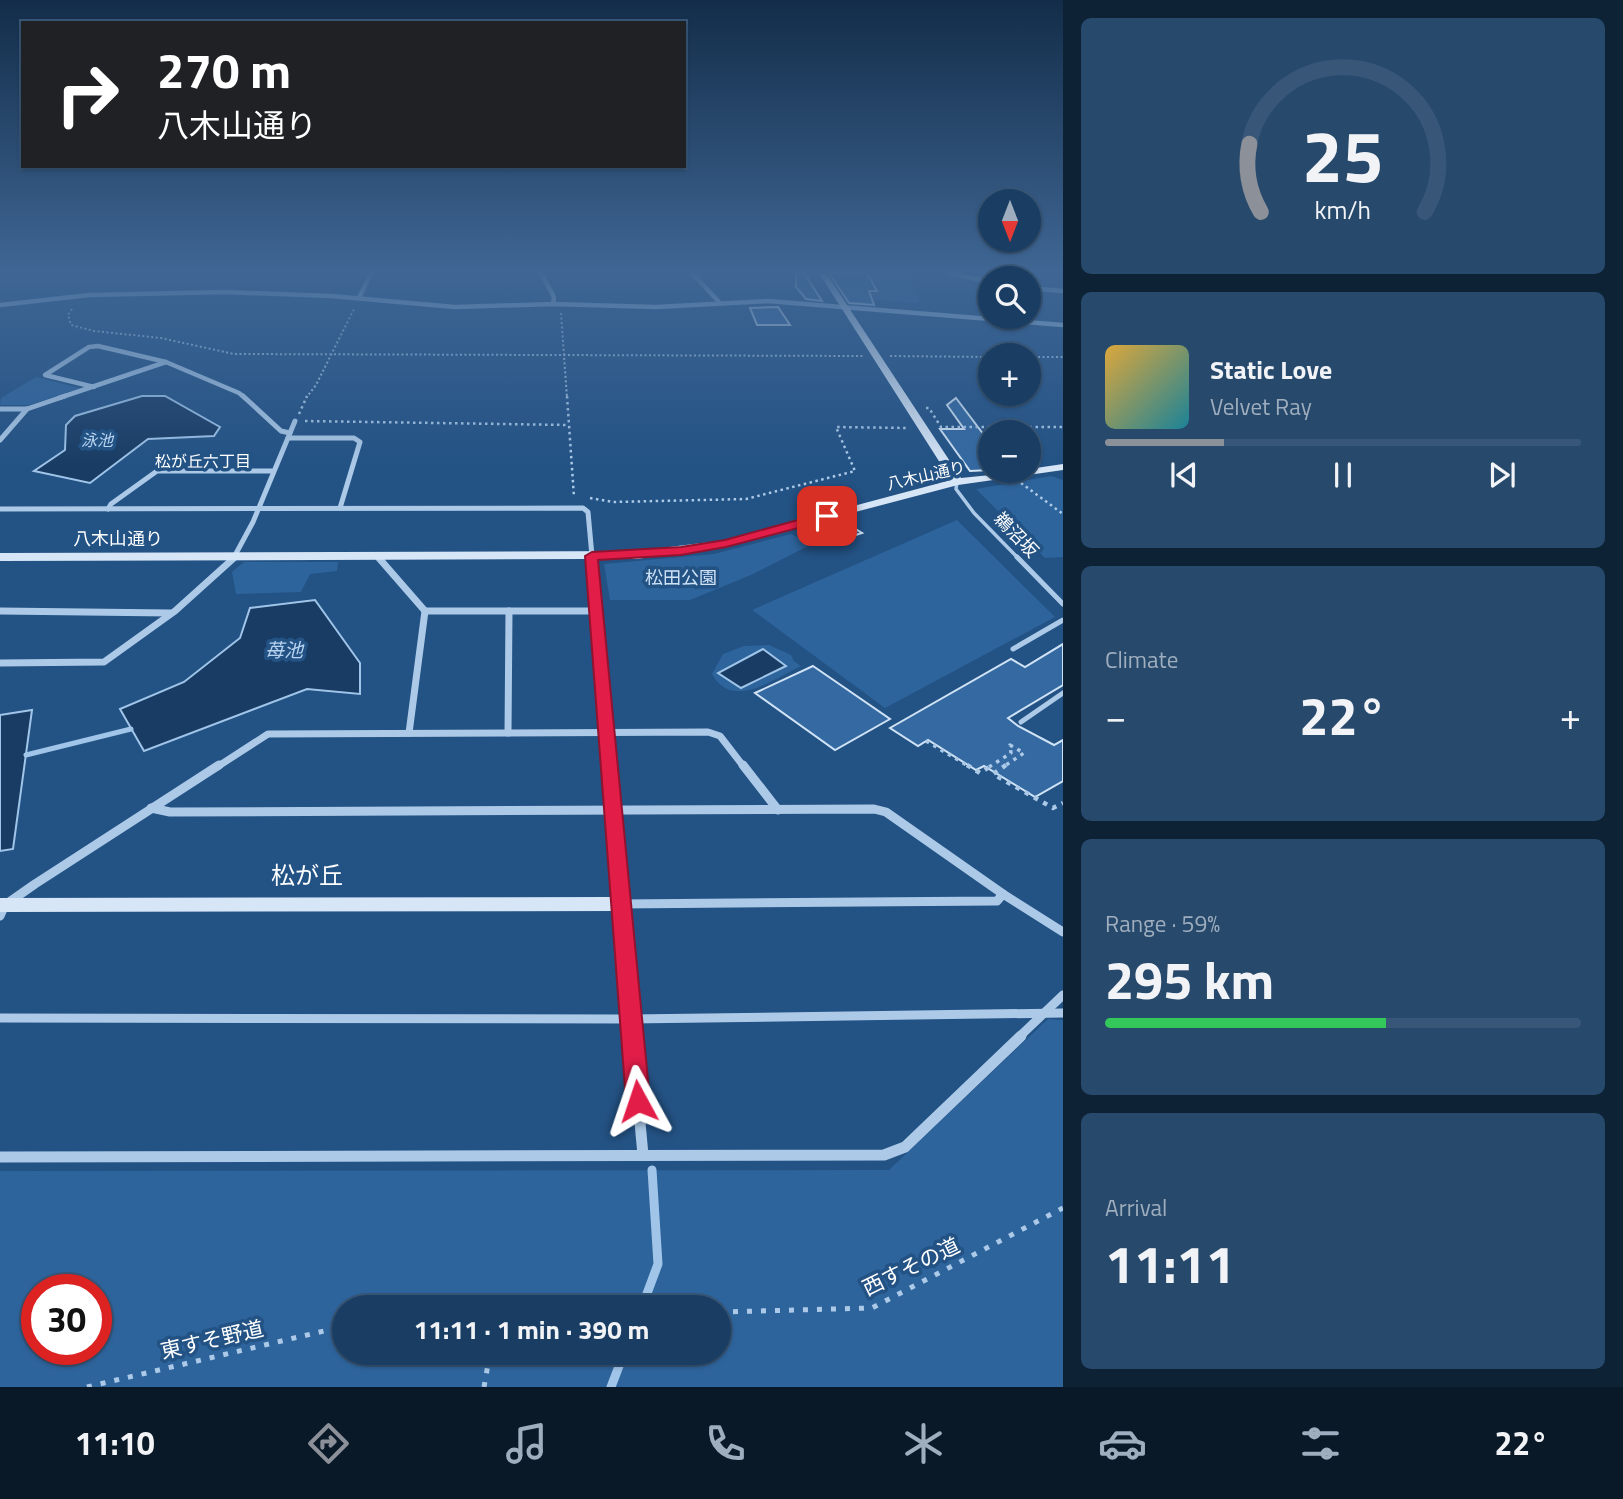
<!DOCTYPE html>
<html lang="en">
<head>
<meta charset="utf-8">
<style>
	body { margin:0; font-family:"Titillium Web","Noto Sans JP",sans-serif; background:#27496c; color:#f1f3f6; height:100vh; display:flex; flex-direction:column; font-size:26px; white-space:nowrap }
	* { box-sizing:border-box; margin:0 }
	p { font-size:23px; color:#9faebe }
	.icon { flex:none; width:38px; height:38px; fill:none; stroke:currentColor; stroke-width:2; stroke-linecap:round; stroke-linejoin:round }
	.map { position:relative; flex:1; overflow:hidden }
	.side { display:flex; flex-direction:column; gap:18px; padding:18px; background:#0e2236; width:560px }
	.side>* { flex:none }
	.guide { position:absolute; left:21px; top:21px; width:665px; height:147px; border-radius:0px; box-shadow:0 2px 5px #0004,0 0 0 2px #385778; background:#202124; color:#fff; overflow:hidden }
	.needle { width:46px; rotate:180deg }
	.controls { position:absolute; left:978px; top:189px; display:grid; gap:14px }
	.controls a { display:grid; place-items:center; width:63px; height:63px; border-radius:50%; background:#1a3e63; box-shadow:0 2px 5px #0004,0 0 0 2px #385778; font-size:35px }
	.speed { position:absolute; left:21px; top:1274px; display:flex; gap:14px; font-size:35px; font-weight:700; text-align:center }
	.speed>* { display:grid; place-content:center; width:91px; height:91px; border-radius:50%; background:#1a3e63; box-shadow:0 2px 5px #0004,0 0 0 2px #385778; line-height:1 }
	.speed .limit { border:10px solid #d22; background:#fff; color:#111 }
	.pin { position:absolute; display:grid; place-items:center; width:60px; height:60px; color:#fff; margin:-30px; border-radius:14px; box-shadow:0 4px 10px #0006 }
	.me { position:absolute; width:77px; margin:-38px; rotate:355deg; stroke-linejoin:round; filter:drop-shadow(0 0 5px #0008) }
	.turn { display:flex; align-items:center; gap:24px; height:147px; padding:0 21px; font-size:32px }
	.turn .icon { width:91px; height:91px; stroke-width:2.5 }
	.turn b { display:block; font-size:49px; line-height:60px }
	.big { font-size:52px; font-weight:700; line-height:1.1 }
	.side .widget { flex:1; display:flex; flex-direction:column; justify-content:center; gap:10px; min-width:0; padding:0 24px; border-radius:10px; background:#27496c }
	.side .dial { align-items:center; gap:0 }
	.dial svg { height:182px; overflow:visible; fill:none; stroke:#385778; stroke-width:7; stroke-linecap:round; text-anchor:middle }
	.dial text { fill:#f1f3f6; stroke:none }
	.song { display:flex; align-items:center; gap:21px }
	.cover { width:84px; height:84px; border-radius:10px; background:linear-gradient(135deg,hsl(40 70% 55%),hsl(190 70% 35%)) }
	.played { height:7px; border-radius:4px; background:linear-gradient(90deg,#8c9099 25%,#385778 25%) }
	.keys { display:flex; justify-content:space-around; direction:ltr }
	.heat { display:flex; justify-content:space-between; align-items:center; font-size:38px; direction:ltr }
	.charge { height:10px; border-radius:5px; background:linear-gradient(90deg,#34c759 59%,#385778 0) }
	.trip { position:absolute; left:332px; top:1295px; width:399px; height:70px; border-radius:35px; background:#1a3e63; box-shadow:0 2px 5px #0004,0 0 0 2px #385778; font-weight:700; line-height:70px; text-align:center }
	.tabs { display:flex; height:112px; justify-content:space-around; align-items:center; background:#0a1928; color:#9faebe }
	.tabs .icon { width:49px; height:49px }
	.tabs .active { color:#8c9099 }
	.tabs b { font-size:32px; color:#f1f3f6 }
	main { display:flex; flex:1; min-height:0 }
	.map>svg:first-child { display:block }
	.green { fill:#2e649c; fill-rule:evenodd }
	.water { fill:#193c64; stroke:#a0c5e9; stroke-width:2 }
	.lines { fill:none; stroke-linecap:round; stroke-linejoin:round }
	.stream-far1 { stroke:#a0c5e9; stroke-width:5 }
	.stream { stroke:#a0c5e9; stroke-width:9 }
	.building { fill:#3469a1; stroke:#d0e3f6; stroke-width:2 }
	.path-far4 { stroke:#accae8; stroke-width:2; stroke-dasharray:2 2.5; stroke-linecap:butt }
	.path-far3 { stroke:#accae8; stroke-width:2.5; stroke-dasharray:2.5 3.5; stroke-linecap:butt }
	.path-far2 { stroke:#accae8; stroke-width:3.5; stroke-dasharray:3.5 5; stroke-linecap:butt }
	.path-far1 { stroke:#accae8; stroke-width:4.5; stroke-dasharray:4.5 6; stroke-linecap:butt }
	.path { stroke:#accae8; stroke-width:5; stroke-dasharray:5 9; stroke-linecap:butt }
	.lane-far1 { stroke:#accae8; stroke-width:3.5 }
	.lane { stroke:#accae8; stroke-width:5 }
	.street-far4 { stroke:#accae8; stroke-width:4.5 }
	.street-far3 { stroke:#accae8; stroke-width:5 }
	.street-far2 { stroke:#accae8; stroke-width:7 }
	.street-far1 { stroke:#accae8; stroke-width:9 }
	.street { stroke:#accae8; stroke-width:11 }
	.secondary { fill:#d7e6f7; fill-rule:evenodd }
	.route { fill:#e11d48; stroke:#92132f; stroke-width:2 }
	.labels { text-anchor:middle; stroke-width:7; stroke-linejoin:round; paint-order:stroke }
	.far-water-label { font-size:16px; font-style:italic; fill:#b8d4f0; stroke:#235284 }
	.far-neighbourhood-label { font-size:16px; fill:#fff; stroke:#235284 }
	.far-street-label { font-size:16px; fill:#fff; stroke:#235284 }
	.street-label { font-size:18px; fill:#fff; stroke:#235284 }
	.park-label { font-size:18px; fill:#d0e3f6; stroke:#235284 }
	.water-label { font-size:19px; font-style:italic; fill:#b8d4f0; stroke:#235284 }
	.near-street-label { font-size:21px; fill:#fff; stroke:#235284 }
	.near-quarter-label { font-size:24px; fill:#fff; stroke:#235284 }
</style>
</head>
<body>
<main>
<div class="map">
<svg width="1063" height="1387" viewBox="0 0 1063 1387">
	<rect width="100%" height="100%" fill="#235284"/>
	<g class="green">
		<polygon points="832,273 906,273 921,303 849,298"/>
		<polygon points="36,377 80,388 29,405 0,405 1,398"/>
		<polygon points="1051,476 1063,480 1063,557 1045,558 976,489"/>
		<polygon points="957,520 1055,617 885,708 752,610"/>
		<polygon points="791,534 812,544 751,575 690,600 610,600 604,564 714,554"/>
		<polygon points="244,562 338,562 337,571 310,574 301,592 236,594 232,572"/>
		<path d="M769 645 791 655 794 661 801 666C774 679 732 711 712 674L723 654 744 646Z"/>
		<path d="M1048 1019 1063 1020V1387H0V1171L889 1170ZM37 1290H96V1349H37ZM719 1307V1353H345V1307Z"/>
	</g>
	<g class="water">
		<polygon points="142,396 165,396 220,427 214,436 148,439 90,483 34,471 65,450 66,425 75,416"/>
		<polygon points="315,600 360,663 360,694 307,689 144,751 120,709 184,682 240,638 250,608"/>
		<polygon points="763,649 786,666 741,688 718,673"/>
		<polygon points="32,710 13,849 0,851 0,715"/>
	</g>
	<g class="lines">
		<polyline class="stream-far1" points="26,755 131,729"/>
		<g class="stream">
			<polyline points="642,1307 658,1264 652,1170"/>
			<polyline points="611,1387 624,1353"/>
		</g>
	</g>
	<g class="building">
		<polygon points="796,273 804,273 822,301 806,299 796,287"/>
		<polygon points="829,273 867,273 877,291 869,291 874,305 849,303"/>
		<polygon points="778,307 790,325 757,325 750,308"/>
		<polygon points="956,398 990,443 990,470 970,471 940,429 964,429 947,405"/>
		<polygon points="844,522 862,533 826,545 809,532"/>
		<polygon points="1063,644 1063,685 1008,718 1018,726 1054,745 1063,740 1063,781 1035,797 984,766 976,770 928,740 918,746 890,728 1011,659 1025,667"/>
		<polygon points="813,666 890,719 835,750 755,693"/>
	</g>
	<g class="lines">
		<g class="path-far4">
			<polyline points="72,309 68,315 71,325 94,331 161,338 234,354 864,356"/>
			<polyline points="561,313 567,398"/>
			<polyline points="890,356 990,357"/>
			<polyline points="1029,357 1063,357"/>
			<polyline points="306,398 316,385 354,309"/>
		</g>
		<g class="path-far3">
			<polyline points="567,396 574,497"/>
			<polyline points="926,408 929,408 941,427 1063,427"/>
			<polyline points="299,414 307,396"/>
			<polyline points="305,421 568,425"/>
			<polyline points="1021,483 1063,514"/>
			<polyline points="590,498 613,502 746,499 855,471 836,427 908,428"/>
		</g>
		<g class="path-far2">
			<polyline points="926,741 970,767"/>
			<polyline points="989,767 1011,753 1010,745 1024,753 1003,767"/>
		</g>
		<g class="path-far1">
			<polyline points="967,765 980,773 992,765"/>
			<polyline points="1006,765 993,774 1053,808 1063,803"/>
		</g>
		<g class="path">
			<polyline points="719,1312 872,1308 1063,1208"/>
			<polyline points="87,1387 345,1326"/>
			<polyline points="484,1387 490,1353"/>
		</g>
		<polyline class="lane-far1" points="957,482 956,489 974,513 1019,559"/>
		<g class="lane">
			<polyline points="1017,557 1063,604"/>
			<polyline points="1013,649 1063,620"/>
			<polyline points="1021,722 1063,693"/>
		</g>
		<g class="street-far4">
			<polyline points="541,273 554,297 553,304"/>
			<polyline points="692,273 719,302"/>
			<polyline points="949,273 990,282"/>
			<polyline points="1029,288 1063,291"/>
			<polyline points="359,298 371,273"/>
			<polyline points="0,305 89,295 224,292 331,296 455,307 553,304 656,307 768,301 1063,325"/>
			<polyline points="94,387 45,375 89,347 98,346 166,362 239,393 245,398"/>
			<polyline points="59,398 166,362"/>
		</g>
		<g class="street-far3">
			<polyline points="243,396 281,431 290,433"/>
			<polyline points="0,409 27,409 65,396"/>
			<polyline points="288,438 354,438 360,442 340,508"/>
			<polyline points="0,440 27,409"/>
			<polyline points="0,509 583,508 588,512 592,556"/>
			<polyline points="108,509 111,504 157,471 272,471"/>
			<polyline points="376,555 379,559"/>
			<polyline points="233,559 253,522 295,421"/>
		</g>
		<g class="street-far2">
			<polyline points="378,557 425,611"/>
			<polyline points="0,611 170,613"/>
			<polyline points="0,663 104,662 175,611 235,557"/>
			<polyline points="409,733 425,611 595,611"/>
			<polyline points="508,733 509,611"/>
			<polyline points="217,767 268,734 708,732 720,736 744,767"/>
		</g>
		<g class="street-far1">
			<polyline points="743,765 778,810"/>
			<polyline points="151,808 170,812 874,809 886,812 1003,894 1063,932"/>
			<polyline points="0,916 5,905 35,884 219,765"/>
			<polyline points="0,1018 630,1019 1063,1013"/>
			<polyline points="632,1037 620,904 997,901 1003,894"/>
			<polyline points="1019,1037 1063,995"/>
		</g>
		<g class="street">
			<polyline points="632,1036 643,1155"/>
			<polyline points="0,1157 884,1155 905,1147 1021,1036"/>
		</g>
		<polygon class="secondary" points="819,273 826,273 961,478 1029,471 1029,469 1063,464 1063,470 958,485 726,546 637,559 598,559 629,904 626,909 620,911 0,912 0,898 611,897 586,559 0,561 0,553 637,551 726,540 951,480"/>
	</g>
	<linearGradient id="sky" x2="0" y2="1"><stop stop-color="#132d49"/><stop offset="0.58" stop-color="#3f6694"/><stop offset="1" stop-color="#3f6694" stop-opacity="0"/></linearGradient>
	<rect width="1063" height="467" fill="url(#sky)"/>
	<polygon class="route" points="827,512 834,516 832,519 726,547 681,555 598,560 650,1101 646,1108 638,1112 629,1108 626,1101 585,556 592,552 681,547 725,540"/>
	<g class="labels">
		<g class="far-water-label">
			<text x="97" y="446">泳池</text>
		</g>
		<g class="far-neighbourhood-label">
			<text x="203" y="467">松が丘六丁目</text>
		</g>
		<g class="far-street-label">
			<text transform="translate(926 475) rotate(-13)" y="6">八木山通り</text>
		</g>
		<g class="street-label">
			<text transform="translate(1016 535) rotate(46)" y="6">鵜沼坂</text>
			<text x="118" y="545">八木山通り</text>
		</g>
		<g class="park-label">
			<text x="681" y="584">松田公園</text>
		</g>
		<g class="water-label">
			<text x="284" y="657">苺池</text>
		</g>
		<g class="near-street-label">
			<text transform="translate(911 1267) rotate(-26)" y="7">西すその道</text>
			<text transform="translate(212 1340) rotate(-13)" y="7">東すそ野道</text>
		</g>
		<g class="near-quarter-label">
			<text x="307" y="884">松が丘</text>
		</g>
	</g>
</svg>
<div class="controls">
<a><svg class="needle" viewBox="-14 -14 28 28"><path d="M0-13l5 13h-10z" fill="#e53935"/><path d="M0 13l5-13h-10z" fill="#9faebe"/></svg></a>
<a><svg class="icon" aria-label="search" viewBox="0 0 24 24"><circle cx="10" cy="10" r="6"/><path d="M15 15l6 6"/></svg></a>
<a>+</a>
<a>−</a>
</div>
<div class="speed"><div class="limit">30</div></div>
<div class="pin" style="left:827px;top:516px;background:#d93025"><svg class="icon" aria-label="arrive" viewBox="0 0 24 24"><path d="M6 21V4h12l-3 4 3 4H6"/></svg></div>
<svg class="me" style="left:638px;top:1101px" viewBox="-20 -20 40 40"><path d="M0-17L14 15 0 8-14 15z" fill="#e11d48" stroke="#fff" stroke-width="4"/></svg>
<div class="trip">11:11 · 1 min · 390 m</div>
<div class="guide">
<div class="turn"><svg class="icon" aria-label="right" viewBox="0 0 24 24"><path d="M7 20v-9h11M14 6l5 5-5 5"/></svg><div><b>270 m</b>八木山通り</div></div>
</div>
</div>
<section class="side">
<div class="widget dial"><svg viewBox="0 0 100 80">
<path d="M14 69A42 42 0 1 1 86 69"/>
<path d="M14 69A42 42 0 0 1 9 39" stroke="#8c9099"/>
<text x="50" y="56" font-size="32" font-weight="700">25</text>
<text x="50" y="72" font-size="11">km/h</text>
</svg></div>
<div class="widget">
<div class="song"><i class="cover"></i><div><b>Static Love</b><p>Velvet Ray</p></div></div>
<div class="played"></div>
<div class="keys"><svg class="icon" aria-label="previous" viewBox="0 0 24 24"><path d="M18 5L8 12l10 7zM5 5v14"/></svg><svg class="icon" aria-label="pause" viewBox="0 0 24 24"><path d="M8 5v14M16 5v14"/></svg><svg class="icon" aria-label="next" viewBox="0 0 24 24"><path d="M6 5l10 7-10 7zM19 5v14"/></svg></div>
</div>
<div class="widget"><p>Climate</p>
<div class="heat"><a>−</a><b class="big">22°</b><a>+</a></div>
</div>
<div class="widget"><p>Range · 59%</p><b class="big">295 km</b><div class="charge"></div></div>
<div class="widget"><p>Arrival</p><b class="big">11:11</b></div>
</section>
</main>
<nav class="tabs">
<b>11:10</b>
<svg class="icon active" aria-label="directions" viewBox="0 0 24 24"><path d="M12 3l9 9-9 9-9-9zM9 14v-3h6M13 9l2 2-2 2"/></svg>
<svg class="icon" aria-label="music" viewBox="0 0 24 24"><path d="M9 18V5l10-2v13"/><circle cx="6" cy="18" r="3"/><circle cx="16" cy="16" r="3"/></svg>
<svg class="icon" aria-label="phone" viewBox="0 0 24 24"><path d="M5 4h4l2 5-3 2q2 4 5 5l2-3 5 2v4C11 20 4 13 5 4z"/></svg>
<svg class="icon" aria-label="climate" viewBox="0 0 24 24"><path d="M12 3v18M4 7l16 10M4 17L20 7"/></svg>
<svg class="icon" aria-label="car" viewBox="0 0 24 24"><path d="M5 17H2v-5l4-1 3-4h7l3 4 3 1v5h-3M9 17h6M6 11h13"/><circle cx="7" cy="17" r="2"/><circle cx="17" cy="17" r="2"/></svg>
<svg class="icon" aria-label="filters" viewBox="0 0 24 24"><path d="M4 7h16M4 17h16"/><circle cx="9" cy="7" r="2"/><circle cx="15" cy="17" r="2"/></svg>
<b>22°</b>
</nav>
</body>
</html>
